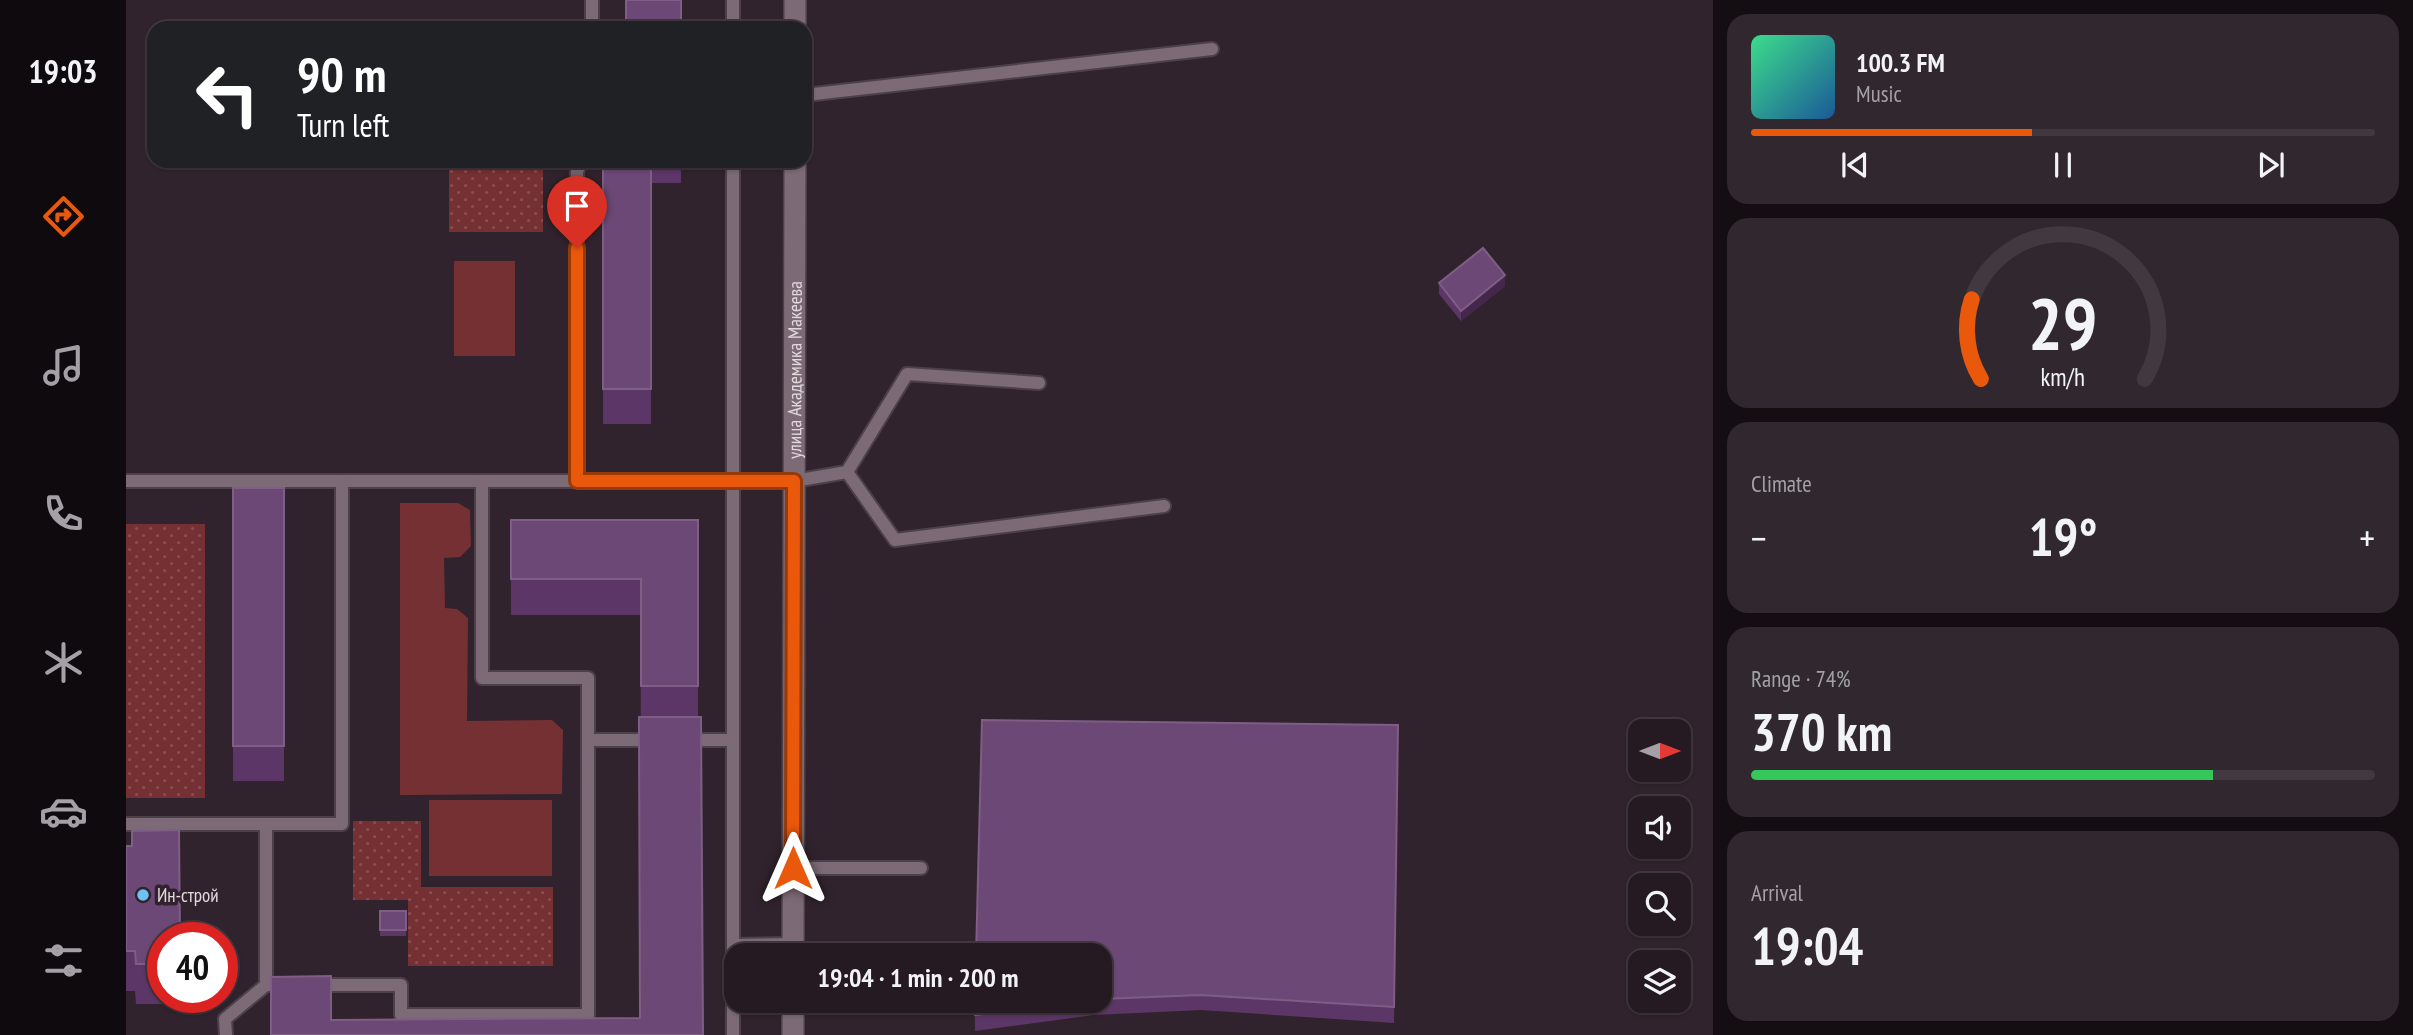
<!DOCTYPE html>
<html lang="en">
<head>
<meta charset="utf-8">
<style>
	body { margin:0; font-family:"PT Sans Narrow",sans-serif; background:#31272f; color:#f1f3f6; height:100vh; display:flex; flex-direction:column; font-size:26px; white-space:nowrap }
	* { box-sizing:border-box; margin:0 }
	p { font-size:23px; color:#a3a1a5 }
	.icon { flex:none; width:38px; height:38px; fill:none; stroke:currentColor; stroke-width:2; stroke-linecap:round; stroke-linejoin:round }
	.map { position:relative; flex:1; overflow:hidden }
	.side { display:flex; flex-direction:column; gap:14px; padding:14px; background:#140e13; width:700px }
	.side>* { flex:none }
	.guide { position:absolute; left:21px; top:21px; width:665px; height:147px; border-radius:21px; box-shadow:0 2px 5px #0004,0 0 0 2px #423840; background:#202124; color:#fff; overflow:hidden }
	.needle { width:46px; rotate:90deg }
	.buttons { position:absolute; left:1502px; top:719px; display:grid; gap:14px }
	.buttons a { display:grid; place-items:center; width:63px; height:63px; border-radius:14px; background:#251a22; box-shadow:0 2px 5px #0004,0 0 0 2px #423840; font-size:35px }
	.speed { position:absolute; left:21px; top:922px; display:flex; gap:14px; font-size:35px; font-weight:700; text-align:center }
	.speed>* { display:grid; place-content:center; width:91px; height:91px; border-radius:50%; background:#251a22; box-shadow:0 2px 5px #0004,0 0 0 2px #423840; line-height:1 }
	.speed .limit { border:10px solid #d22; background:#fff; color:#111 }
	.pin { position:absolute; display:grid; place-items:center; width:60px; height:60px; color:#fff; margin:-72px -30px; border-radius:50% 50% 50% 0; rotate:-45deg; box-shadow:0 0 7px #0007 }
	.pin .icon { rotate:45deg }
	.me { position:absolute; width:77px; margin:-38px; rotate:0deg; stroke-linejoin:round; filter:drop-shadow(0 0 5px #0008) }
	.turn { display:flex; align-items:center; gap:24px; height:147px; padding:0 35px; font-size:32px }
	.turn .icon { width:91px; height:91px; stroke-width:2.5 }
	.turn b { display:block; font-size:49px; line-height:60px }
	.big { font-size:52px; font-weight:800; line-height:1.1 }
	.side .widget { flex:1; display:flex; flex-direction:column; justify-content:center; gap:10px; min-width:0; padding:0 24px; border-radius:21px; background:#31272f }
	.side .dial { align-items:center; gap:0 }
	.dial svg { height:182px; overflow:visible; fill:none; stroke:#423840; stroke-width:7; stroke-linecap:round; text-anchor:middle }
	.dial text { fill:#f1f3f6; stroke:none }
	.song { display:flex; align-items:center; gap:21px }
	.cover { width:84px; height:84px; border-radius:10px; background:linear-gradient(135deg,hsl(150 70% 55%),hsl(210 70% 35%)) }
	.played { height:7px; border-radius:4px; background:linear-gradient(90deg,#ea580c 45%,#423840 45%) }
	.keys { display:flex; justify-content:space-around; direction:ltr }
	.heat { display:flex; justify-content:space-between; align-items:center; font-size:38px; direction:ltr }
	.charge { height:10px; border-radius:5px; background:linear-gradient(90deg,#34c759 74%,#423840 0) }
	.trip { position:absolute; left:598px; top:943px; width:388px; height:70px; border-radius:21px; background:#251a22; box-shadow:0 2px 5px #0004,0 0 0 2px #423840; font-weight:800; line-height:70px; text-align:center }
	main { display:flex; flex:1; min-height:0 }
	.tab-bar { display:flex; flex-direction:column; width:126px; justify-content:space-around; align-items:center; background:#0f0a0e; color:#a3a1a5 }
	.tab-bar .icon { width:49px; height:49px }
	.tab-bar .selected { color:#ea580c }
	.tab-bar b { font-size:32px; color:#f1f3f6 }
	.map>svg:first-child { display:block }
	.green { fill:#743033 }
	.park { fill:url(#park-dots) }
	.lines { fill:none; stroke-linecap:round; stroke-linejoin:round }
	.service-casing { stroke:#4d4149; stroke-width:16 }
	.tertiary-casing { stroke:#4d4149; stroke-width:24 }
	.service { stroke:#7c6a76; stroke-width:12 }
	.tertiary { stroke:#7c6a76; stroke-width:21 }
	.wall { fill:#5d3668 }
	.shaded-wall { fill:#45274b }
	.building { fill:#6b4875; stroke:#7e5e85; stroke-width:2 }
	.route-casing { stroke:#983908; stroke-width:18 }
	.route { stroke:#ea580c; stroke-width:12 }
	.poi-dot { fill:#6ec2f3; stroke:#31232d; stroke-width:2.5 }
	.labels { text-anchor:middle; stroke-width:7; stroke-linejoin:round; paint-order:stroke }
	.street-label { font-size:19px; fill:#e2d8de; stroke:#31232d }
	.poi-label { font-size:19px; fill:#e2d8de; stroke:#31232d; text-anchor:start }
</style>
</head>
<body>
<main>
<nav class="tab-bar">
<b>19:03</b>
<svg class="icon selected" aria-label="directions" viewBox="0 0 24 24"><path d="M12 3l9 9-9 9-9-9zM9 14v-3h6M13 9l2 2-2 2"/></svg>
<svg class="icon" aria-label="music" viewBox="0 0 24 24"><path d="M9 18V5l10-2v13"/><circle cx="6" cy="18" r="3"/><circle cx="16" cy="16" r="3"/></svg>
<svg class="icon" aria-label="phone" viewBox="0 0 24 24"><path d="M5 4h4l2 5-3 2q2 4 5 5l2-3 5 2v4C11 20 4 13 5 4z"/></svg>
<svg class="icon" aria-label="climate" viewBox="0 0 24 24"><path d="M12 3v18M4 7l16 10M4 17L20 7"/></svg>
<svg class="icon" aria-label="car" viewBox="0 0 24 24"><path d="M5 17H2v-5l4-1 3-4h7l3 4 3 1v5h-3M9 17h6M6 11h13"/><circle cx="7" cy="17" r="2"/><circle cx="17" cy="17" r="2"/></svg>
<svg class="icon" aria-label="filters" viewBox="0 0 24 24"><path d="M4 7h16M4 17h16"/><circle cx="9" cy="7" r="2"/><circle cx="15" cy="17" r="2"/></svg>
</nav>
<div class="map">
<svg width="1587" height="1035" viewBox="0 0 1587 1035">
	<defs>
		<pattern id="park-dots" width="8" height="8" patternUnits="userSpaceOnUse" patternTransform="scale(1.75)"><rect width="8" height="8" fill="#743033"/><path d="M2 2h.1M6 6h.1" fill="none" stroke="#884d50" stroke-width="1.8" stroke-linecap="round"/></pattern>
	</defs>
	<rect width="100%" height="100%" fill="#31232d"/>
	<g class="green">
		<rect x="328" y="261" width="61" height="95"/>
		<polygon points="274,503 332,503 344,510 345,546 334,557 318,558 319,608 331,609 342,618 341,721 426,720 437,730 436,794 274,795"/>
		<rect x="303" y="800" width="123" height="76"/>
	</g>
	<g class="park">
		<rect x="323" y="161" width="94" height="71"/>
		<rect x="0" y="524" width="79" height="274"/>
		<polygon points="227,821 295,821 295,887 427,887 427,966 282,966 282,900 227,900"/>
	</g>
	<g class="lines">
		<defs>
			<g id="service">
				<polyline points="466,0 466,28"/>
				<polyline points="607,0 607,28"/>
				<polyline points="679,95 1086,49"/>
				<polyline points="607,161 607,1035"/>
				<polyline points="721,472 769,540 1038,506"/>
				<polyline points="0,481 668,481 721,472 781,374 913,383"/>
				<polyline points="451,481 451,171 456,161"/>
				<polyline points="462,740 530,740"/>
				<polyline points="558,740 607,740"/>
				<polyline points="0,824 216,824 216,481"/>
				<polyline points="140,824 140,985 162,985"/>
				<polyline points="667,868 795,868"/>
				<polyline points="607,945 667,944"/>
				<polyline points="190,985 275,985 275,1015 462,1015 462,678 356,678 356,481"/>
				<polyline points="100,1035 99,1019 140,985"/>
			</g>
			<g id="tertiary">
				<polyline points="669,28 669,0"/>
				<path id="s1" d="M667 956 669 161"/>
				<polyline points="667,1035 667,1001"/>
			</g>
		</defs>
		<use href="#service" class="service-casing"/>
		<use href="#tertiary" class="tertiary-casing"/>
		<use href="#service" class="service"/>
		<use href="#tertiary" class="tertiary"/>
	</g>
	<g class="wall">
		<polygon points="477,161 555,161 555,183 525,183 525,424 477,424"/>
		<polygon points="1313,283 1379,286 1335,321 1313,294"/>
		<rect x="107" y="488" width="51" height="293"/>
		<polygon points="385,520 572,520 572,717 577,1035 205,1020 514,1018 515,615 385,615"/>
		<polygon points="1272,725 1268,1023 1075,1010 968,1015 849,1031 849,1001 975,1001 975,956"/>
		<polygon points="0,846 37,938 37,998 54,998 54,1004 10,1004 9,991 0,991"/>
		<rect x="254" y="911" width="26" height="25"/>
	</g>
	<polygon class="shaded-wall" points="1379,275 1379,286 1335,321 1335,311"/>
	<g class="building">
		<rect x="500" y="0" width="55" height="28"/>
		<rect x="477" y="161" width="48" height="228"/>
		<polygon points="1357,248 1379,275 1335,311 1313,283"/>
		<rect x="107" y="488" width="51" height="258"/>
		<polygon points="385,520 572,520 572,686 515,686 515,579 385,579"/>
		<polygon points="513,717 575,717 577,1035 145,1035 145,977 205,976 205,1020 514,1018"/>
		<polygon points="856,720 1272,725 1268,1007 1075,995 975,999 975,956 850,956"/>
		<polygon points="53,830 54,938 37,938 37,964 10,964 9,951 0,951 0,846 6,846 6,831"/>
		<rect x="254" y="911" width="26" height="19"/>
		<polygon points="849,1001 959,1001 849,1015"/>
	</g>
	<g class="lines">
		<defs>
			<polyline id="route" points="451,248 451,481 668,481 667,868"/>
		</defs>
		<use href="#route" class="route-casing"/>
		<use href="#route" class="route"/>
	</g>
	<circle class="poi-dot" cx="17" cy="895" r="7"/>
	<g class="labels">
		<g class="street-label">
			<text dy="7" stroke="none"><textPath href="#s1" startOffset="586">улица Академика Макеева</textPath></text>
		</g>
		<g class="poi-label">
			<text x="31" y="902">Ин-строй</text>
		</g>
	</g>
</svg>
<div class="buttons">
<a><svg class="needle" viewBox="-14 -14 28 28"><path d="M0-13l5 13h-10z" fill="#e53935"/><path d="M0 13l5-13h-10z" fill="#a3a1a5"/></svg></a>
<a><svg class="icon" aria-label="sound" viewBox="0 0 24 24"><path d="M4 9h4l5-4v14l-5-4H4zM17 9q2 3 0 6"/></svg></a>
<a><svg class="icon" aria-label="search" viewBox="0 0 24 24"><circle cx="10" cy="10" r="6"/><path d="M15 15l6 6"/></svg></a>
<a><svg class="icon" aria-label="layers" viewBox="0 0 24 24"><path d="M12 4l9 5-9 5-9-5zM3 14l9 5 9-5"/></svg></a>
</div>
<div class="speed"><div class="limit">40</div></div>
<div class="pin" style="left:451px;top:248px;background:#d93025"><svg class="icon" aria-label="arrive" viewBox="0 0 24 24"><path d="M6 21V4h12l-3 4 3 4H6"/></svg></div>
<svg class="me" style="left:667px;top:868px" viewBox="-20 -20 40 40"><path d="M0-17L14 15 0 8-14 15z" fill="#ea580c" stroke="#fff" stroke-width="4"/></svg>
<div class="trip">19:04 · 1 min · 200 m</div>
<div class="guide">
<div class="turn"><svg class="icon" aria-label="left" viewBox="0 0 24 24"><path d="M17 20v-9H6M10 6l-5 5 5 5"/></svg><div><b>90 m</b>Turn left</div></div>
</div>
</div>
<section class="side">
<div class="widget">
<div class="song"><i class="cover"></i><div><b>100.3 FM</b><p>Music</p></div></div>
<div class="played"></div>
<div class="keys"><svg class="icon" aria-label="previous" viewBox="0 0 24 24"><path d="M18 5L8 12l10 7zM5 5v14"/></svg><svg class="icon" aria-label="pause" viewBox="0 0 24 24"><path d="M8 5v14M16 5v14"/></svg><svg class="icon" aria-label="next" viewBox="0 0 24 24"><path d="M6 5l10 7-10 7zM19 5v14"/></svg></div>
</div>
<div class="widget dial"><svg viewBox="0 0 100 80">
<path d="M14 69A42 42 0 1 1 86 69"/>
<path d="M14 69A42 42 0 0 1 10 34" stroke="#ea580c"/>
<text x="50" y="56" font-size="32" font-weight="700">29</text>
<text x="50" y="72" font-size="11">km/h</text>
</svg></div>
<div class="widget"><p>Climate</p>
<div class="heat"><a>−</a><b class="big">19°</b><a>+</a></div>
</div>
<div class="widget"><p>Range · 74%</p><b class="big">370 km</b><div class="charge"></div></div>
<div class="widget"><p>Arrival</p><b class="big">19:04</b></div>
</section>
</main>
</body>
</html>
